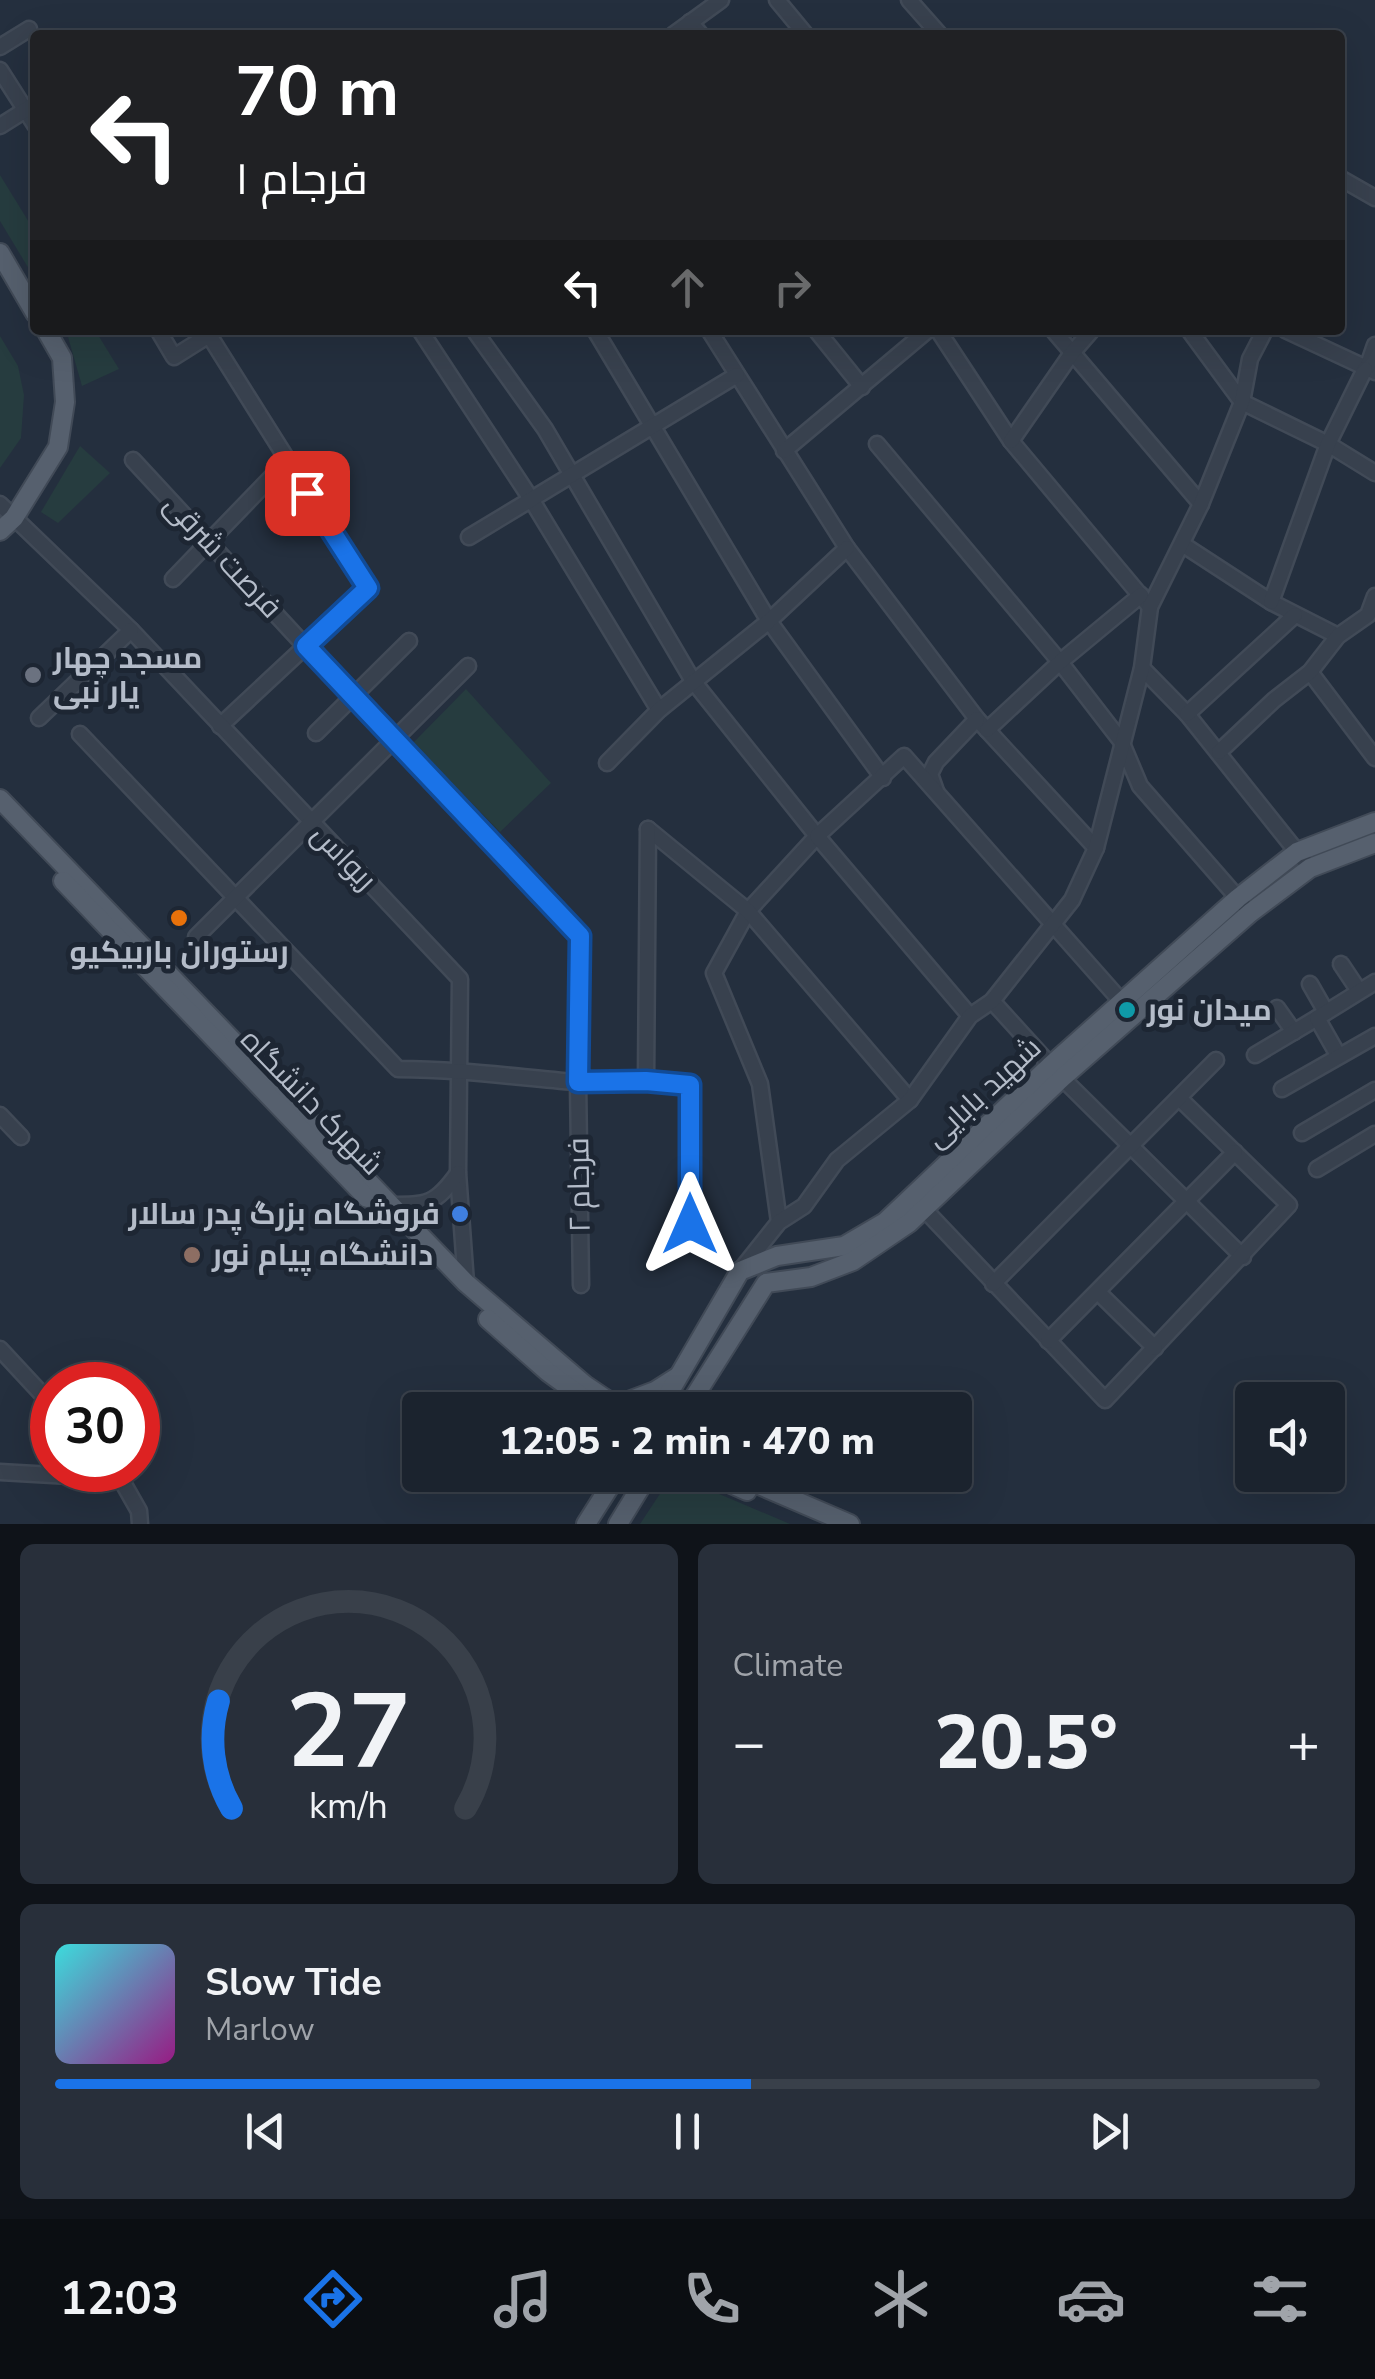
<!DOCTYPE html>
<html lang="en">
<head>
<meta charset="utf-8">
<style>
	body { margin:0; font-family:"Nunito Sans",Cairo,sans-serif; background:#282f3a; color:#f1f3f6; height:100vh; display:flex; flex-direction:column; font-size:38px; white-space:nowrap }
	* { box-sizing:border-box; margin:0 }
	p { font-size:32px; color:#a0a4aa }
	.icon { flex:none; width:55px; height:55px; fill:none; stroke:currentColor; stroke-width:2; stroke-linecap:round; stroke-linejoin:round }
	.map { position:relative; height:1524px; overflow:hidden }
	.drawer { display:flex; flex-direction:column; gap:20px; padding:20px; background:#0f1319; flex:1 }
	.drawer>* { flex:none }
	.banner { position:absolute; left:30px; top:30px; width:1315px; height:305px; border-radius:10px; box-shadow:0 10px 40px #0002,0 0 0 2px #39404a; background:#202124; color:#fff; overflow:hidden }
	.buttons { position:absolute; left:1235px; top:1382px; display:grid; gap:20px }
	.buttons a { display:grid; place-items:center; width:110px; height:110px; border-radius:10px; background:#1b232e; box-shadow:0 10px 40px #0002,0 0 0 2px #39404a; font-size:50px }
	.speed { position:absolute; left:30px; top:1362px; display:flex; gap:20px; font-size:50px; font-weight:700; text-align:center }
	.speed>* { display:grid; place-content:center; width:130px; height:130px; border-radius:50%; background:#1b232e; box-shadow:0 10px 40px #0002,0 0 0 2px #39404a; line-height:1 }
	.speed .limit { border:15px solid #d22; background:#fff; color:#111 }
	.pin { position:absolute; display:grid; place-items:center; width:85px; height:85px; color:#fff; margin:-42px; border-radius:20px; box-shadow:0 5px 15px #0006 }
	.me { position:absolute; width:110px; margin:-55px; rotate:0deg; stroke-linejoin:round; filter:drop-shadow(0 0 8px #0008) }
	.turn { display:flex; align-items:center; gap:35px; height:210px; padding:0 40px; font-size:45px }
	.turn .icon { width:130px; height:130px; stroke-width:2.5 }
	.turn b { display:block; font-size:70px; line-height:85px }
	.lanes { display:flex; align-items:center; height:95px; padding:0 40px; background:#0003; justify-content:center; gap:50px; direction:ltr }
	.lanes .off { opacity:.35 }
	.big { font-size:75px; font-weight:800; line-height:1.1 }
	.drawer .tile { flex:1; display:flex; flex-direction:column; justify-content:center; gap:15px; min-width:0; padding:0 35px; border-radius:15px; background:#282f3a }
	.drawer .dial { align-items:center; gap:0 }
	.dial svg { height:260px; overflow:visible; fill:none; stroke:#39404a; stroke-width:7; stroke-linecap:round; text-anchor:middle }
	.dial text { fill:#f1f3f6; stroke:none }
	.song { display:flex; align-items:center; gap:30px }
	.cover { width:120px; height:120px; border-radius:15px; background:linear-gradient(135deg,hsl(180 70% 55%),hsl(310 70% 35%)) }
	.played { height:10px; border-radius:5px; background:linear-gradient(90deg,#1a73e8 55%,#39404a 55%) }
	.keys { display:flex; justify-content:space-around; direction:ltr }
	.heat { display:flex; justify-content:space-between; align-items:center; font-size:55px; direction:ltr }
	.drawer .tiles { flex:1; display:grid; gap:20px; grid-template-columns:1fr 1fr }
	.tile:last-child { grid-column:span 2 }
	.trip { position:absolute; left:402px; top:1392px; width:570px; height:100px; border-radius:10px; background:#1b232e; box-shadow:0 10px 40px #0002,0 0 0 2px #39404a; font-weight:800; line-height:100px; text-align:center }
	.tabs { display:flex; height:160px; justify-content:space-around; align-items:center; background:#0b0e12; color:#a0a4aa }
	.tabs .icon { width:70px; height:70px }
	.tabs .on { color:#1a73e8 }
	.tabs b { font-size:45px; color:#f1f3f6 }
	.map>svg:first-child { display:block }
	.green { fill:#263c3f }
	.lines { fill:none; stroke-linecap:round; stroke-linejoin:round }
	.minor-casing { stroke:#414a57; stroke-width:19 }
	.major-casing { stroke:#414a57; stroke-width:22 }
	.path { stroke:#3f5557; stroke-width:2.5; stroke-dasharray:8 8; stroke-linecap:butt }
	.minor { stroke:#38414e; stroke-width:14 }
	.major { stroke:#56606e; stroke-width:18 }
	.route-casing { stroke:#114b97; stroke-width:25 }
	.route { stroke:#1a73e8; stroke-width:18 }
	.worship-dot { fill:#6b7280; stroke:#1d2633; stroke-width:4 }
	.food-dot { fill:#e8710a; stroke:#1d2633; stroke-width:4 }
	.culture-dot { fill:#0f9aa8; stroke:#1d2633; stroke-width:4 }
	.shop-dot { fill:#3f7fe0; stroke:#1d2633; stroke-width:4 }
	.education-dot { fill:#8d6e63; stroke:#1d2633; stroke-width:4 }
	.labels { text-anchor:middle; stroke-width:10; stroke-linejoin:round; paint-order:stroke }
	.street-label { font-size:30px; fill:#b4bcc9; stroke:#1d2633 }
	.poi-label { font-size:30px; font-weight:bold; fill:#b4bcc9; stroke:#1d2633; text-anchor:start }
</style>
</head>
<body>
<div class="map">
<svg width="1375" height="1524" viewBox="0 0 1375 1524">
	<rect width="100%" height="100%" fill="#242f3e"/>
	<g class="green">
		<polygon points="0,175 35,232 35,279 0,221"/>
		<polygon points="66,330 95,330 119,369 82,386"/>
		<polygon points="0,336 18,366 24,395 21,438 0,468"/>
		<polygon points="80,446 110,473 58,523 41,512"/>
		<polygon points="466,689 551,783 500,832 413,743"/>
		<polygon points="691,1482 790,1524 640,1524 667,1483"/>
	</g>
	<g class="lines">
		<defs>
			<g id="minor">
				<polyline points="777,0 806,35"/>
				<polyline points="909,0 940,35"/>
				<polyline points="690,22 701,35"/>
				<polyline points="673,35 721,0"/>
				<polyline points="0,47 29,29"/>
				<polyline points="0,70 35,125"/>
				<polyline points="0,126 35,104"/>
				<polyline points="1340,178 1375,198"/>
				<polyline points="158,330 174,357 209,335 368,588 220,726"/>
				<polyline points="420,330 531,499 659,710"/>
				<polyline points="474,330 545,429 693,681 817,836 748,911 714,973 760,1084 779,1222"/>
				<polyline points="595,330 769,621 883,778"/>
				<polyline points="709,330 847,548 977,719 1096,848"/>
				<polyline points="816,330 862,387"/>
				<polyline points="938,330 1011,441 1150,607"/>
				<polyline points="1053,330 1201,504"/>
				<polyline points="1189,330 1242,402 1328,444 1375,473"/>
				<polyline points="1285,330 1375,372"/>
				<polyline points="1367,368 1375,345"/>
				<polyline points="1011,441 1072,353 1092,330"/>
				<polyline points="877,444 1060,662 1121,741 1140,786 1243,904"/>
				<polyline points="784,451 928,330"/>
				<polyline points="133,460 393,741 580,936 578,1082 581,1285"/>
				<polyline points="0,504 131,630 460,979 458,1173 466,1283"/>
				<polyline points="469,537 737,375"/>
				<polyline points="1182,544 1271,602 1338,636"/>
				<polyline points="173,579 287,461"/>
				<polyline points="1271,602 1328,444 1365,369"/>
				<polyline points="1142,668 1187,714 1310,868"/>
				<polyline points="1310,672 1375,758"/>
				<polyline points="1187,714 1295,615"/>
				<polyline points="39,718 131,630"/>
				<polyline points="987,730 1060,662 1141,595"/>
				<polyline points="316,733 409,641"/>
				<path d="M80 734 398 1069C458 1069 515 1077 575 1082 613 1084 652 1081 690 1085V1224"/>
				<polyline points="1219,752 1274,700 1310,672 1338,636 1368,615 1375,596"/>
				<polyline points="607,763 659,710 769,621 847,548"/>
				<polyline points="936,791 930,774 936,762 977,719"/>
				<polyline points="648,829 748,911 910,1100"/>
				<polyline points="196,937 468,666"/>
				<polyline points="1341,964 1359,991"/>
				<polyline points="1310,984 1326,1012"/>
				<polyline points="992,1001 1062,1078 1243,1257"/>
				<polyline points="1277,1008 1294,1032"/>
				<polyline points="970,1016 817,836 904,756 1121,1001"/>
				<polyline points="1255,1055 1317,1018"/>
				<polyline points="1338,1055 1317,1018 1375,982"/>
				<polyline points="646,1081 648,829"/>
				<polyline points="1282,1089 1375,1036"/>
				<polyline points="0,1115 21,1137"/>
				<polyline points="1302,1133 1375,1090"/>
				<polyline points="1317,1169 1375,1134"/>
				<path d="M389 1205C428 1205 435 1205 458 1173"/>
				<polyline points="925,1210 1105,1400 1289,1205 1179,1098"/>
				<polyline points="740,1271 779,1222 804,1206 837,1160 910,1100 970,1016 992,1001 1072,900 1096,848 1142,668 1150,607 1201,504 1242,402 1250,359 1265,330"/>
				<polyline points="993,1284 1216,1060"/>
				<polyline points="1103,1297 1155,1348"/>
				<polyline points="1048,1341 1235,1152"/>
				<polyline points="0,1349 52,1405"/>
				<polyline points="0,1472 122,1479"/>
				<polyline points="118,1474 139,1511 140,1524"/>
			</g>
			<g id="major">
				<polyline points="0,253 35,313"/>
				<polyline points="0,531 14,518 58,447 65,402 62,358 46,330"/>
				<polyline points="0,799 466,1283 585,1385 622,1410"/>
				<polyline points="63,881 367,1198"/>
				<polyline points="488,1319 548,1372 600,1410"/>
				<polyline points="610,1408 655,1391 677,1377"/>
				<polyline points="659,1410 740,1271 777,1256 844,1246 885,1222 1050,1066 1238,898 1297,852 1375,822"/>
				<polyline points="686,1410 766,1283 811,1277 853,1261 909,1223 1062,1078 1250,913 1310,868 1375,843"/>
				<polyline points="711,1475 747,1491"/>
				<polyline points="736,1475 850,1524"/>
				<polyline points="586,1524 617,1475"/>
				<polyline points="618,1524 648,1475"/>
			</g>
		</defs>
		<use href="#minor" class="minor-casing"/>
		<use href="#major" class="major-casing"/>
		<polyline class="path" points="701,1234 728,1259"/>
		<use href="#minor" class="minor"/>
		<use href="#major" class="major"/>
	</g>
	<g class="lines">
		<defs>
			<polyline id="route" points="307,493 368,588 306,646 580,936 578,1082 646,1081 690,1085 690,1224"/>
		</defs>
		<use href="#route" class="route-casing"/>
		<use href="#route" class="route"/>
	</g>
	<circle class="worship-dot" cx="33" cy="675" r="10"/>
	<circle class="food-dot" cx="179" cy="918" r="10"/>
	<circle class="culture-dot" cx="1127" cy="1010" r="10"/>
	<circle class="shop-dot" cx="460" cy="1214" r="10"/>
	<circle class="education-dot" cx="192" cy="1255" r="10"/>
	<g class="labels">
		<g class="street-label">
			<text transform="translate(223 556) rotate(47)" y="10">فرصت شرقی</text>
			<text transform="translate(344 857) rotate(46)" y="10">ریواس</text>
			<text transform="translate(983 1092) rotate(-43)" y="10">شهید بابایی</text>
			<text transform="translate(312 1102) rotate(46)" y="10">شهرک دانشگاه</text>
			<text transform="translate(579 1185) rotate(-91)" y="10">فرجام ۲</text>
		</g>
		<g class="poi-label">
			<text x="53" y="668">مسجد چهار<tspan x="53" dy="34">یار نبی</tspan></text>
			<text x="179" y="962" text-anchor="middle">رستوران باربیکیو</text>
			<text x="1147" y="1020">میدان نور</text>
			<text x="440" y="1224" text-anchor="end">فروشگاه بزرگ پدر سالار</text>
			<text x="212" y="1265">دانشگاه پیام نور</text>
		</g>
	</g>
</svg>
<div class="buttons">
<a><svg class="icon" aria-label="sound" viewBox="0 0 24 24"><path d="M4 9h4l5-4v14l-5-4H4zM17 9q2 3 0 6"/></svg></a>
</div>
<div class="speed"><div class="limit">30</div></div>
<div class="pin" style="left:307px;top:493px;background:#d93025"><svg class="icon" aria-label="arrive" viewBox="0 0 24 24"><path d="M6 21V4h12l-3 4 3 4H6"/></svg></div>
<svg class="me" style="left:690px;top:1224px" viewBox="-20 -20 40 40"><path d="M0-17L14 15 0 8-14 15z" fill="#1a73e8" stroke="#fff" stroke-width="4"/></svg>
<div class="trip">12:05 · 2 min · 470 m</div>
<div class="banner">
<div class="turn"><svg class="icon" aria-label="left" viewBox="0 0 24 24"><path d="M17 20v-9H6M10 6l-5 5 5 5"/></svg><div><b>70 m</b>فرجام ۱</div></div>
<div class="lanes"><svg class="icon" aria-label="left" viewBox="0 0 24 24"><path d="M17 20v-9H6M10 6l-5 5 5 5"/></svg><svg class="icon off" aria-label="ahead" viewBox="0 0 24 24"><path d="M12 20V5M6 11l6-6 6 6"/></svg><svg class="icon off" aria-label="right" viewBox="0 0 24 24"><path d="M7 20v-9h11M14 6l5 5-5 5"/></svg></div>
</div>
</div>
<section class="drawer">
<div class="tiles">
<div class="tile dial"><svg viewBox="0 0 100 80">
<path d="M14 69A42 42 0 1 1 86 69"/>
<path d="M14 69A42 42 0 0 1 10 36" stroke="#1a73e8"/>
<text x="50" y="56" font-size="32" font-weight="700">27</text>
<text x="50" y="72" font-size="11">km/h</text>
</svg></div>
<div class="tile"><p>Climate</p>
<div class="heat"><a>−</a><b class="big">20.5°</b><a>+</a></div>
</div>
<div class="tile">
<div class="song"><i class="cover"></i><div><b>Slow Tide</b><p>Marlow</p></div></div>
<div class="played"></div>
<div class="keys"><svg class="icon" aria-label="previous" viewBox="0 0 24 24"><path d="M18 5L8 12l10 7zM5 5v14"/></svg><svg class="icon" aria-label="pause" viewBox="0 0 24 24"><path d="M8 5v14M16 5v14"/></svg><svg class="icon" aria-label="next" viewBox="0 0 24 24"><path d="M6 5l10 7-10 7zM19 5v14"/></svg></div>
</div>
</div>
</section>
<nav class="tabs">
<b>12:03</b>
<svg class="icon on" aria-label="directions" viewBox="0 0 24 24"><path d="M12 3l9 9-9 9-9-9zM9 14v-3h6M13 9l2 2-2 2"/></svg>
<svg class="icon" aria-label="music" viewBox="0 0 24 24"><path d="M9 18V5l10-2v13"/><circle cx="6" cy="18" r="3"/><circle cx="16" cy="16" r="3"/></svg>
<svg class="icon" aria-label="phone" viewBox="0 0 24 24"><path d="M5 4h4l2 5-3 2q2 4 5 5l2-3 5 2v4C11 20 4 13 5 4z"/></svg>
<svg class="icon" aria-label="climate" viewBox="0 0 24 24"><path d="M12 3v18M4 7l16 10M4 17L20 7"/></svg>
<svg class="icon" aria-label="car" viewBox="0 0 24 24"><path d="M5 17H2v-5l4-1 3-4h7l3 4 3 1v5h-3M9 17h6M6 11h13"/><circle cx="7" cy="17" r="2"/><circle cx="17" cy="17" r="2"/></svg>
<svg class="icon" aria-label="filters" viewBox="0 0 24 24"><path d="M4 7h16M4 17h16"/><circle cx="9" cy="7" r="2"/><circle cx="15" cy="17" r="2"/></svg>
</nav>
</body>
</html>
